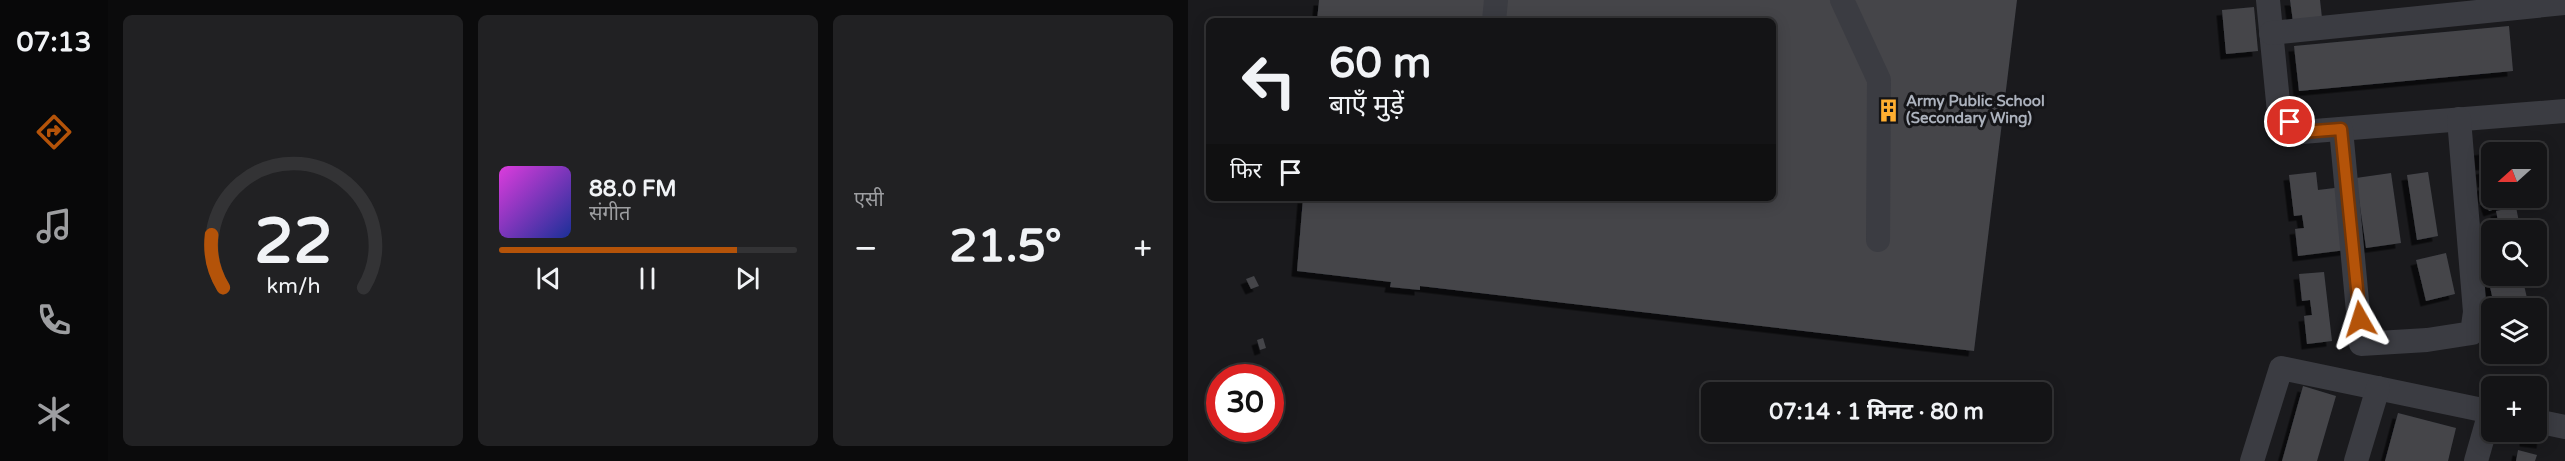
<!DOCTYPE html>
<html lang="hi">
<head>
<meta charset="utf-8">
<style>
	body { margin:0; font-family:"Varela Round","Noto Sans Devanagari",sans-serif; background:#212123; color:#f1f3f6; height:100vh; display:flex; flex-direction:column; font-size:22px; white-space:nowrap }
	* { box-sizing:border-box; margin:0 }
	p { font-size:20px; color:#9d9ea1 }
	.icon { flex:none; width:33px; height:33px; fill:none; stroke:currentColor; stroke-width:2; stroke-linecap:round; stroke-linejoin:round }
	.map { position:relative; flex:1; overflow:hidden }
	.panel { display:flex; flex-direction:column; gap:15px; padding:15px; background:#0b0b0c; width:1080px }
	.panel>* { flex:none }
	.top-card { position:absolute; left:18px; top:18px; width:570px; height:183px; border-radius:9px; box-shadow:0 3px 15px #0003,0 0 0 2px #333335; background:#141416; color:#f1f3f6; overflow:hidden }
	.needle { width:39px; rotate:249deg }
	.buttons { position:absolute; left:1293px; top:142px; display:grid; gap:12px }
	.buttons a { display:grid; place-items:center; width:66px; height:66px; border-radius:9px; background:#141416; box-shadow:0 3px 15px #0003,0 0 0 2px #333335; font-size:30px }
	.speed { position:absolute; left:18px; top:364px; display:flex; gap:12px; font-size:30px; font-weight:700; text-align:center }
	.speed>* { display:grid; place-content:center; width:78px; height:78px; border-radius:50%; background:#141416; box-shadow:0 3px 15px #0003,0 0 0 2px #333335; line-height:1 }
	.speed .limit { border:9px solid #d22; background:#fff; color:#111 }
	.pin { position:absolute; display:grid; place-items:center; width:51px; height:51px; color:#fff; margin:-26px; border:3px solid #fff; border-radius:50%; box-shadow:0 2px 6px #0007 }
	.me { position:absolute; width:66px; margin:-33px; rotate:354deg; stroke-linejoin:round; filter:drop-shadow(0 0 4px #0008) }
	.turn { display:flex; align-items:center; gap:21px; height:126px; padding:0 24px; font-size:27px }
	.turn .icon { width:78px; height:78px; stroke-width:2.5 }
	.turn b { display:block; font-size:42px; line-height:51px }
	.then { display:flex; align-items:center; height:57px; padding:0 24px; background:#0003; gap:12px; font-size:22px }
	.big { font-size:45px; font-weight:700; line-height:1.1 }
	.panel .card { flex:1; display:flex; flex-direction:column; justify-content:center; gap:9px; min-width:0; padding:0 21px; border-radius:9px; background:#212123 }
	.panel .dial { align-items:center; gap:0 }
	.dial svg { height:156px; overflow:visible; fill:none; stroke:#333335; stroke-width:7; stroke-linecap:round; text-anchor:middle }
	.dial text { fill:#f1f3f6; stroke:none }
	.song { display:flex; align-items:center; gap:18px }
	.cover { width:72px; height:72px; border-radius:9px; background:linear-gradient(135deg,hsl(300 70% 55%),hsl(230 70% 35%)) }
	.played { height:6px; border-radius:3px; background:linear-gradient(90deg,#b45309 80%,#333335 80%) }
	.keys { display:flex; justify-content:space-around; direction:ltr }
	.heat { display:flex; justify-content:space-between; align-items:center; font-size:33px; direction:ltr }
	.panel .tiles { flex:1; display:grid; gap:15px; grid-template-columns:repeat(3,1fr) }
	.trip { position:absolute; left:513px; top:382px; width:351px; height:60px; border-radius:9px; background:#141416; box-shadow:0 3px 15px #0003,0 0 0 2px #333335; font-weight:700; line-height:60px; text-align:center }
	main { display:flex; flex:1; min-height:0 }
	.dock { display:flex; flex-direction:column; width:108px; justify-content:space-around; align-items:center; background:#080809; color:#9d9ea1 }
	.dock .icon { width:42px; height:42px }
	.dock .on { color:#b45309 }
	.dock b { font-size:27px; color:#f1f3f6 }
	.map>svg:first-child { display:block }
	.building { fill:#44454a; filter:url(#shadow) }
	.lines { fill:none; stroke-linecap:round; stroke-linejoin:round }
	.minor { stroke:#3b3c42; stroke-width:24 }
	.route-casing { stroke:#753606; stroke-width:15 }
	.route { stroke:#b45309; stroke-width:10 }
	.labels { text-anchor:middle; stroke-width:6; stroke-linejoin:round; paint-order:stroke }
	.poi-label { font-size:15px; font-weight:bold; fill:#acb2bd; stroke:#151518; text-anchor:start }
</style>
</head>
<body>
<main>
<nav class="dock">
<b>07:13</b>
<svg class="icon on" aria-label="directions" viewBox="0 0 24 24"><path d="M12 3l9 9-9 9-9-9zM9 14v-3h6M13 9l2 2-2 2"/></svg>
<svg class="icon" aria-label="music" viewBox="0 0 24 24"><path d="M9 18V5l10-2v13"/><circle cx="6" cy="18" r="3"/><circle cx="16" cy="16" r="3"/></svg>
<svg class="icon" aria-label="phone" viewBox="0 0 24 24"><path d="M5 4h4l2 5-3 2q2 4 5 5l2-3 5 2v4C11 20 4 13 5 4z"/></svg>
<svg class="icon" aria-label="climate" viewBox="0 0 24 24"><path d="M12 3v18M4 7l16 10M4 17L20 7"/></svg>
</nav>
<section class="panel">
<div class="tiles">
<div class="card dial"><svg viewBox="0 0 100 80">
<path d="M14 69A42 42 0 1 1 86 69"/>
<path d="M14 69A42 42 0 0 1 8 42" stroke="#b45309"/>
<text x="50" y="56" font-size="32" font-weight="700">22</text>
<text x="50" y="72" font-size="11">km/h</text>
</svg></div>
<div class="card">
<div class="song"><i class="cover"></i><div><b>88.0 FM</b><p>संगीत</p></div></div>
<div class="played"></div>
<div class="keys"><svg class="icon" aria-label="previous" viewBox="0 0 24 24"><path d="M18 5L8 12l10 7zM5 5v14"/></svg><svg class="icon" aria-label="pause" viewBox="0 0 24 24"><path d="M8 5v14M16 5v14"/></svg><svg class="icon" aria-label="next" viewBox="0 0 24 24"><path d="M6 5l10 7-10 7zM19 5v14"/></svg></div>
</div>
<div class="card"><p>एसी</p>
<div class="heat"><a>−</a><b class="big">21.5°</b><a>+</a></div>
</div>
</div>
</section>
<div class="map">
<svg width="1377" height="461" viewBox="0 0 1377 461">
	<defs>
		<filter id="shadow"><feDropShadow dx="-5.5" dy="5.5" stdDeviation="0" flood-color="#0009"/></filter>
	</defs>
	<rect width="100%" height="100%" fill="#1a1a1d"/>
	<g class="building">
		<polygon points="131,0 829,0 786,351 232,286 232,290 202,287 203,282 109,271 115,198 585,198 585,21 129,21"/>
		<polygon points="1102,0 1132,0 1134,18 1105,22"/>
		<polygon points="1066,7 1070,51 1038,54 1034,10"/>
		<polygon points="1321,26 1325,71 1111,91 1106,46"/>
		<polygon points="1316,147 1317,153 1304,153 1304,164 1293,165 1291,150"/>
		<polygon points="1304,167 1304,181 1295,182 1293,169"/>
		<polygon points="1348,169 1354,187 1348,189"/>
		<polygon points="1128,172 1130,190 1163,186 1158,250 1110,256 1107,229 1116,228 1114,215 1106,216 1101,175"/>
		<polygon points="1240,172 1250,236 1229,240 1219,175"/>
		<polygon points="1203,173 1213,243 1178,248 1168,178"/>
		<polygon points="1304,183 1304,196 1296,198 1293,186"/>
		<polygon points="1303,198 1317,198 1320,205 1301,211 1297,200"/>
		<polygon points="1328,207 1331,222 1311,226 1308,211"/>
		<polygon points="1331,225 1333,231 1311,231 1311,230"/>
		<polygon points="1304,250 1304,276 1334,276 1341,307 1307,309 1294,252"/>
		<polygon points="1258,253 1267,294 1238,301 1228,260"/>
		<polygon points="1136,272 1144,341 1119,344 1116,316 1124,315 1122,300 1114,301 1111,274"/>
		<polygon points="66,276 71,286 63,289 58,279"/>
		<polygon points="75,338 78,348 72,350 69,340"/>
		<polygon points="1115,386 1148,396 1129,461 1094,461"/>
		<polygon points="1210,413 1268,428 1260,461 1197,461"/>
		<polygon points="1356,428 1354,443 1337,441 1337,432 1348,432"/>
		<polygon points="1330,450 1349,455 1347,461 1328,461"/>
	</g>
	<g class="lines">
		<g class="minor">
			<polyline points="654,0 691,80 690,240"/>
			<polyline points="1080,0 1091,112 1114,132 1377,111"/>
			<polyline points="306,21 308,0"/>
			<polyline points="1083,33 1377,3"/>
			<polyline points="1153,129 1173,344 1239,340 1284,333 1287,312 1271,119"/>
			<polyline points="1348,421 1377,427"/>
			<polyline points="1064,461 1093,368 1304,412"/>
			<polyline points="1168,461 1190,388"/>
			<polyline points="1288,461 1302,412"/>
		</g>
	</g>
	<g class="lines">
		<defs>
			<polyline id="route" points="1102,122 1114,132 1153,129 1172,319"/>
		</defs>
		<use href="#route" class="route-casing"/>
		<use href="#route" class="route"/>
	</g>
	<defs>
		<symbol id="building-bare" viewBox="-9 -9 18 18"><path d="M-4-6H4V6H1V3H-1V6H-4ZM-2.5-4.3h1.7v1.8h-1.7ZM.8-4.3h1.7v1.8H.8ZM-2.5-1h1.7V.8h-1.7ZM.8-1h1.7V.8H.8Z" fill="#ffae30" stroke="#151518" stroke-width="2.5" paint-order="stroke"/></symbol>
	</defs>
	<g fill-rule="evenodd">
		<use href="#building-bare" x="684" y="94" width="33" height="33"/>
	</g>
	<g class="labels">
		<g class="poi-label">
			<text x="718" y="106">Army Public School<tspan x="718" dy="17">(Secondary Wing)</tspan></text>
		</g>
	</g>
</svg>
<div class="buttons">
<a><svg class="needle" viewBox="-14 -14 28 28"><path d="M0-13l5 13h-10z" fill="#e53935"/><path d="M0 13l5-13h-10z" fill="#9d9ea1"/></svg></a>
<a><svg class="icon" aria-label="search" viewBox="0 0 24 24"><circle cx="10" cy="10" r="6"/><path d="M15 15l6 6"/></svg></a>
<a><svg class="icon" aria-label="layers" viewBox="0 0 24 24"><path d="M12 4l9 5-9 5-9-5zM3 14l9 5 9-5"/></svg></a>
<a>+</a>
</div>
<div class="speed"><div class="limit">30</div></div>
<div class="pin" style="left:1102px;top:122px;background:#d93025"><svg class="icon" aria-label="arrive" viewBox="0 0 24 24"><path d="M6 21V4h12l-3 4 3 4H6"/></svg></div>
<svg class="me" style="left:1172px;top:319px" viewBox="-20 -20 40 40"><path d="M0-17L14 15 0 8-14 15z" fill="#b45309" stroke="#fff" stroke-width="4"/></svg>
<div class="trip">07:14 · 1 मिनट · 80 m</div>
<div class="top-card">
<div class="turn"><svg class="icon" aria-label="left" viewBox="0 0 24 24"><path d="M17 20v-9H6M10 6l-5 5 5 5"/></svg><div><b>60 m</b>बाएँ मुड़ें</div></div>
<div class="then">फिर<svg class="icon" aria-label="arrive" viewBox="0 0 24 24"><path d="M6 21V4h12l-3 4 3 4H6"/></svg></div>
</div>
</div>
</main>
</body>
</html>
